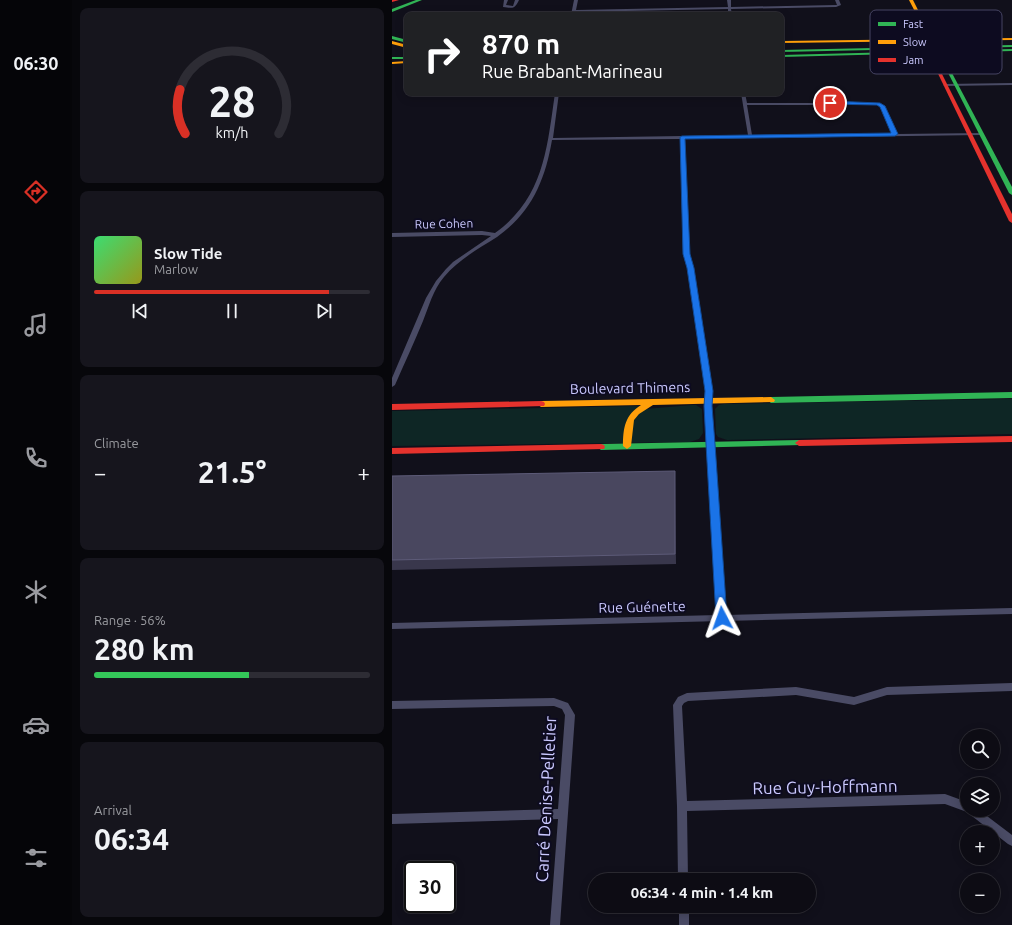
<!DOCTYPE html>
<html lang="en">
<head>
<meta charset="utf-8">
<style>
	body { margin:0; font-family:Ubuntu,sans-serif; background:#16151d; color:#f1f3f6; height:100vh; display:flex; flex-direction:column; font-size:15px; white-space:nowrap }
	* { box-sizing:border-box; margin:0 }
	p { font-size:13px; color:#9a9ba0 }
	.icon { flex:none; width:22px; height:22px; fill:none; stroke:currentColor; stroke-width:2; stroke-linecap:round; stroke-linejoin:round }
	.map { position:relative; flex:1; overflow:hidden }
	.details { display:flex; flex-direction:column; gap:8px; padding:8px; background:#07070b; width:320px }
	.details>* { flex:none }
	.guide { position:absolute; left:12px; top:12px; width:380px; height:84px; border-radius:8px; box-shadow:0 2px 10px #0003,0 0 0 1px #2d2c34; background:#202124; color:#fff; overflow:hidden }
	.buttons { position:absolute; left:568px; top:729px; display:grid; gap:8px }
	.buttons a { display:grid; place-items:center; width:40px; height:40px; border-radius:50%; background:#0d0c14; box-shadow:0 2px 10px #0003,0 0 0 1px #2d2c34; font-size:20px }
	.speed { position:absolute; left:12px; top:861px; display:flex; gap:8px; font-size:20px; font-weight:700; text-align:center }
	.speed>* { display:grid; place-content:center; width:52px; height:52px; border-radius:50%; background:#0d0c14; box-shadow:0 2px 10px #0003,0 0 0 1px #2d2c34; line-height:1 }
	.speed .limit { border:2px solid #111; border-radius:6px; background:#fff; color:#111 }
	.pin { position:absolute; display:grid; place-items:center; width:34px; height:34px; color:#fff; margin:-17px; border:2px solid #fff; border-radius:50%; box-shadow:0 1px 4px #0007 }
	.me { position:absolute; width:44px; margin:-22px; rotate:356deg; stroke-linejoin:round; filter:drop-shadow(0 0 3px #0008) }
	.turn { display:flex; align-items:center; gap:14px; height:84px; padding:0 12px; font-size:18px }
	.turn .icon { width:52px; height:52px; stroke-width:2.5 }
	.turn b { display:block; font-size:28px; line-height:34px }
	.big { font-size:30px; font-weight:700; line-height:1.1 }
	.details .card { flex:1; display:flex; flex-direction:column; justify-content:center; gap:6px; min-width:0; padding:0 14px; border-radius:8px; background:#16151d }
	.details .dial { align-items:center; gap:0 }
	.dial svg { height:104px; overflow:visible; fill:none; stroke:#2d2c34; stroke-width:7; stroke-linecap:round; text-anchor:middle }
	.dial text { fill:#f1f3f6; stroke:none }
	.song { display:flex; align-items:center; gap:12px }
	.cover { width:48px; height:48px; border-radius:6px; background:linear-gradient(135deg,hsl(140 70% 55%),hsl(60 70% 35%)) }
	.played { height:4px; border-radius:2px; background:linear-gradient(90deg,#d93025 85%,#2d2c34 85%) }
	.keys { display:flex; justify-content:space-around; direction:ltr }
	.heat { display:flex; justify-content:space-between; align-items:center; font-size:22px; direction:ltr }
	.charge { height:6px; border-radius:3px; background:linear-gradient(90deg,#34c759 56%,#2d2c34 0) }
	.trip { position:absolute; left:196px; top:873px; width:228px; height:40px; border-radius:20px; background:#0d0c14; box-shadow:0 2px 10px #0003,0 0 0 1px #2d2c34; font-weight:700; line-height:40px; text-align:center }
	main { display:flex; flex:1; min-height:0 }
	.dock { display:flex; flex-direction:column; width:72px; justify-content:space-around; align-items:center; background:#050508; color:#9a9ba0 }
	.dock .icon { width:28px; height:28px }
	.dock .active { color:#d93025 }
	.dock b { font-size:18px; color:#f1f3f6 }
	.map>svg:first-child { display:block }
	.green { fill:#0e2625 }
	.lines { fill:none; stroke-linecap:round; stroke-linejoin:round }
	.street { fill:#4a4b65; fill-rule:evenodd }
	.fast { fill:#30b455; fill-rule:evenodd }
	.slow { fill:#ff9f0a; fill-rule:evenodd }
	.jam { fill:#e5322d; fill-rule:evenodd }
	.slow-bridge { stroke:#ff9f0a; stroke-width:4.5 }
	.wall { fill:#39374c }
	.building { fill:#49475f; stroke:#5d5b78 }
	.route { fill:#1a73e8; stroke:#114b97 }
	.labels { text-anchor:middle; stroke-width:4; stroke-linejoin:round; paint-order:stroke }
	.far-street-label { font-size:12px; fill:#cbc9ff; stroke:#0d0b20 }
	.street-label { font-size:14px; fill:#cbc9ff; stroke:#0d0b20 }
	.near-street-label { font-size:17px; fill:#cbc9ff; stroke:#0d0b20 }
	.key { fill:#0d0b20; stroke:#464463; stroke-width:1 }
	.key-label { font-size:11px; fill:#cbc9ff }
</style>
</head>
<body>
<main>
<nav class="dock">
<b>06:30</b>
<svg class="icon active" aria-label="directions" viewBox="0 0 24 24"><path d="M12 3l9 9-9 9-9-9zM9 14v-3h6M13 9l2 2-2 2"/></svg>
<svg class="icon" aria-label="music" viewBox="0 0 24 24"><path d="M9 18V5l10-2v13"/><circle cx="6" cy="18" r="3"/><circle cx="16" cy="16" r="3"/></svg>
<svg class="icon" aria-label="phone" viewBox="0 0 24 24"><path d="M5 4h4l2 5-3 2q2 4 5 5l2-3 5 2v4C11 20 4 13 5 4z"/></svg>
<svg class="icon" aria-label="climate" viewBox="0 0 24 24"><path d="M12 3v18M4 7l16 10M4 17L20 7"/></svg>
<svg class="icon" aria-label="car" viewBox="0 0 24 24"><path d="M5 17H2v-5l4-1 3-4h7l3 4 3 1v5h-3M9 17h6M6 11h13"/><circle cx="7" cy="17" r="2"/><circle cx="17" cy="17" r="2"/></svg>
<svg class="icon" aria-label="filters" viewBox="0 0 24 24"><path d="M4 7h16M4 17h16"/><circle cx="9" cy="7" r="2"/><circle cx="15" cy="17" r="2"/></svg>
</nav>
<section class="details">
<div class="card dial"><svg viewBox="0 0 100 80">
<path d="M14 69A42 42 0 1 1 86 69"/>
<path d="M14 69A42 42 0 0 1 10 35" stroke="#d93025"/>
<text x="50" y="56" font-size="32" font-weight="700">28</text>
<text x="50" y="72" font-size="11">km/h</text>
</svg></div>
<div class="card">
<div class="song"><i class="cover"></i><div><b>Slow Tide</b><p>Marlow</p></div></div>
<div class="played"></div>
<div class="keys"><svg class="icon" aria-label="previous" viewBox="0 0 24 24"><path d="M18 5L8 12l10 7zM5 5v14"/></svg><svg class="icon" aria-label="pause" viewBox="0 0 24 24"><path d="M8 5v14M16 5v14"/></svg><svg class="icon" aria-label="next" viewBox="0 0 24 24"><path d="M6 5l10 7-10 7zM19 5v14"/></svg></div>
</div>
<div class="card"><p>Climate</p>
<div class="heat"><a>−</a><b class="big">21.5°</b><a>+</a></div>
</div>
<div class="card"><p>Range · 56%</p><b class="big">280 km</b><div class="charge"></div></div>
<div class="card"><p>Arrival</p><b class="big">06:34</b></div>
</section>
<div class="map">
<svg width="620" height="925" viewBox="0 0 620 925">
	<rect width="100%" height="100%" fill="#11101b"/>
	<g class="green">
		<polygon points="620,399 620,434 335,440 326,437 324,434 323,409 327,405 332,404"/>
		<polygon points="300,405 304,405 310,409 311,433 307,439 298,442 0,446 0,411 245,406 253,409"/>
	</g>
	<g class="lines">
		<g class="street">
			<path d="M112 0H116L114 5 121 6 123 0H127C122 10 121 8 111 7Z"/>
			<polygon points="182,0 186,0 184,10 336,7 335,0 339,0 339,7 444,5 445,5 443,0 447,0 449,5 444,7 339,9 340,15 336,15 336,9 183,12 183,15 179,15"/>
			<polygon points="620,83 620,85 553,86 551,85 553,84"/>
			<path d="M163 93H167L161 138 356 135 349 93H353L355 103H487L492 106 505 134 591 133V134L589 135 292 139 297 254 302 270 320 391 319 406 321 444 334 615 620 608V614L0 629V623L326 615 315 444 313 406 314 391 296 270 291 254 288 139 160 140C153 181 139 213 105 237 86 249 66 260 52 277 41 290 37 306 31 321 22 343 12 364 3 385L0 387V378L34 298 44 281 54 269 61 262 99 236 90 235 0 237V233L90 231 103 233C152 198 155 148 163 93ZM355 105H485L488 107 501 134 360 135Z"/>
			<polygon points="620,683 620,691 495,695 462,705 404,695 296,701 292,703 290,706 295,801 553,794 575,802 575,810 587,810 620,835 620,846 616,844 576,813 575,812 553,804 295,811 296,880 286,880 285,806 281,705 286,697 295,693 404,687 462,697 495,687"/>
			<polygon points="162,698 176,703 183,715 168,925 158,925 166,819 0,824 0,814 166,809 173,715 170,709 162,706 0,709 0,701"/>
			<rect x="287" y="906" width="10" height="19"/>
		</g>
		<g class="fast">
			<polygon points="24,0 30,0 0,12 0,9"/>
			<polygon points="0,36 15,40 15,43 0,39"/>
			<polygon points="620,45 620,47 389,52 389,50"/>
			<polygon points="620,49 620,51 389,57 389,55"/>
			<polygon points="547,55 551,56 620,187 620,195 617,193"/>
			<rect x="0" y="57" width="15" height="2"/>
			<polygon points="620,392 620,398 379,403 375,400 379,397"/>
			<polygon points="407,440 410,441 411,443 410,445 209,450 205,447 209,444"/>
		</g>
		<g class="slow">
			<polygon points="517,0 521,0 540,38 536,37"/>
			<polygon points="620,38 620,40 389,43 389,41"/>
			<polygon points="0,41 15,45 15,48 0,44"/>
			<polygon points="15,61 15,63 0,64 0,62"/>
			<path d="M379 397 383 400 382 402 261 405 247 414 242 420 239 446 235 449 231 446C231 428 233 415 249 405L149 407 145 404 149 401Z"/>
		</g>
		<g class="jam">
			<polygon points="0,0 7,0 0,2"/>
			<polygon points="537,55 541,56 620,214 620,223 617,221"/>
			<polygon points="149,401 152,402 153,404 152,406 0,410 0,404"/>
			<polygon points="620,436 620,442 407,446 403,443 407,440"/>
			<polygon points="209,444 212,445 213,447 212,449 0,454 0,448"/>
		</g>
		<g class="slow-bridge">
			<polyline points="529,37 539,56"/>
			<polyline points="538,37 549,56"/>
		</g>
	</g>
	<polygon class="wall" points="0,476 283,481 284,564 0,570"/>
	<polygon class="building" points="283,471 283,554 0,560 0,476"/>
	<polygon class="route" points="438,101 488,103 493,106 506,134 503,136 293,139 298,254 302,268 321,391 320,406 323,444 335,618 333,621 330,622 326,621 324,618 314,444 312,406 313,391 295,268 291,254 288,137 290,136 499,133 488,107 485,105 436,104 436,102"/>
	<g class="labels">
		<g class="far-street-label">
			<text transform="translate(52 224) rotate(-1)" y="4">Rue Cohen</text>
		</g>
		<g class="street-label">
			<text transform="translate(238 388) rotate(-1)" y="5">Boulevard Thimens</text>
			<text transform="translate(250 607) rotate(-1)" y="5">Rue Guénette</text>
		</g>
		<g class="near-street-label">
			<text transform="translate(433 787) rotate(-1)" y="6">Rue Guy-Hoffmann</text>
			<text transform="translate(154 799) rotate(-87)" y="6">Carré Denise-Pelletier</text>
		</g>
	</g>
	<rect x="478" y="10" width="132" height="64" rx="6" class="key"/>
	<rect x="486" y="22" width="18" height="4" fill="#30b455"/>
	<rect x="486" y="40" width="18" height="4" fill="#ff9f0a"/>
	<rect x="486" y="58" width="18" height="4" fill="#e5322d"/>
	<g class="key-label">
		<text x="511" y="28">Fast</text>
		<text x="511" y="46">Slow</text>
		<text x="511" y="64">Jam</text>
	</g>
</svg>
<div class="buttons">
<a><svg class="icon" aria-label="search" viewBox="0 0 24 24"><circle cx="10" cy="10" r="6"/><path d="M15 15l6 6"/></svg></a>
<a><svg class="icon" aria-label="layers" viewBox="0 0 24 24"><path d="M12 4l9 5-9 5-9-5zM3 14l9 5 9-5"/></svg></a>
<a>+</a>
<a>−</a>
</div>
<div class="speed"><div class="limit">30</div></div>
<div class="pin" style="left:438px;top:103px;background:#d93025"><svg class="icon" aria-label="arrive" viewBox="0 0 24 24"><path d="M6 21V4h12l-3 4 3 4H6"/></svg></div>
<svg class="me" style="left:330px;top:618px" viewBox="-20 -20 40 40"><path d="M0-17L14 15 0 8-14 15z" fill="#1a73e8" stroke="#fff" stroke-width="4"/></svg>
<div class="trip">06:34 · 4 min · 1.4 km</div>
<div class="guide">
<div class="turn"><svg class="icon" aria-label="right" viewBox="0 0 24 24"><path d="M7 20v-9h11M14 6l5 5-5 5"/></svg><div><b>870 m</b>Rue Brabant-Marineau</div></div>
</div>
</div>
</main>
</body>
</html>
